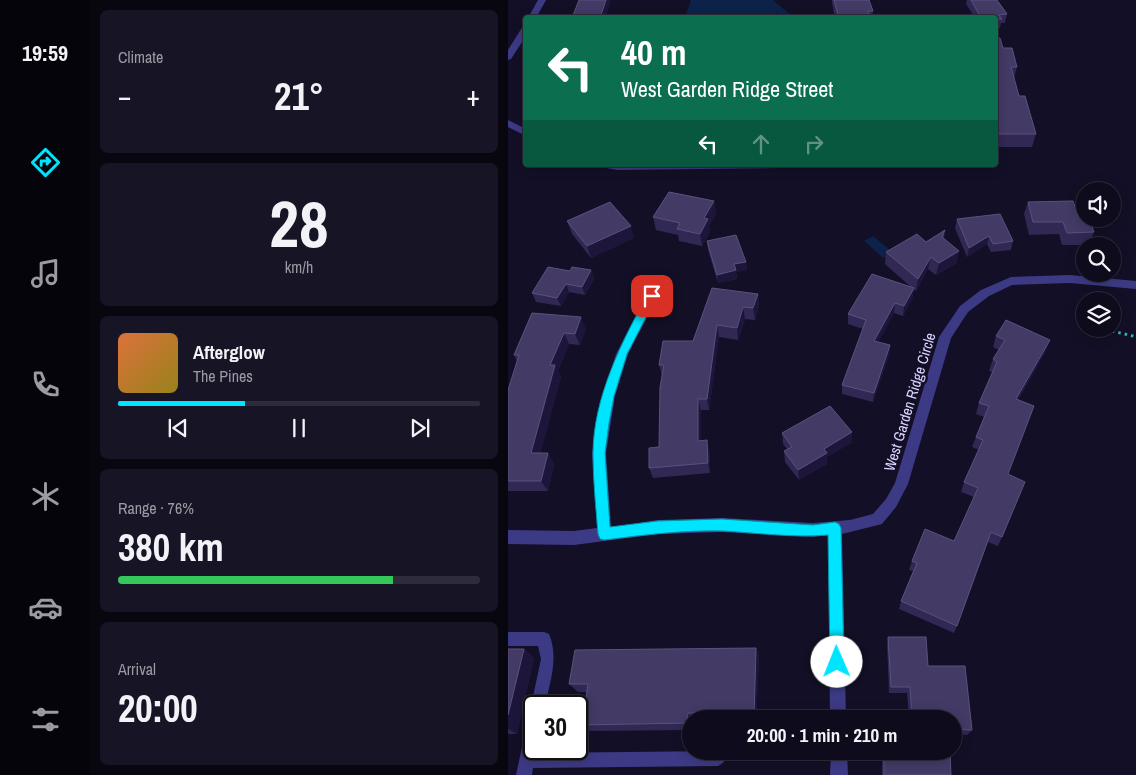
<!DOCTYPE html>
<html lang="en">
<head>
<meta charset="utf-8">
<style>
	body { margin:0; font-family:"Archivo Narrow",sans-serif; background:#171425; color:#f1f3f6; height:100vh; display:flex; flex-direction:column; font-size:19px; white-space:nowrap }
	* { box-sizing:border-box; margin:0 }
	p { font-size:16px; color:#9b9ba3 }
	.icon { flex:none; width:28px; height:28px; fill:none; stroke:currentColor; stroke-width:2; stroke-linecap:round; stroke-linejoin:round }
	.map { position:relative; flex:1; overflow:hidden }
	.details { display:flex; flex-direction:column; gap:10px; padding:10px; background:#08060f; width:418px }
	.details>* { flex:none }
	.guide { position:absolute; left:15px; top:15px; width:475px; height:152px; border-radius:5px; box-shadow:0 2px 12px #0003,0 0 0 1px #2e2b3b; background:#0b6e4f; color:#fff; overflow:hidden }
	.controls { position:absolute; left:568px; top:182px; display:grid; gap:10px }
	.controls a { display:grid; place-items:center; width:45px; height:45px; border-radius:50%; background:#0e0b1c; box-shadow:0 2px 12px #0003,0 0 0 1px #2e2b3b; font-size:25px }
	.speed { position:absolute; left:15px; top:695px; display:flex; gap:10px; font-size:25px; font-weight:700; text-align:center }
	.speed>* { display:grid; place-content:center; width:65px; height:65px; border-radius:50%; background:#0e0b1c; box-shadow:0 2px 12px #0003,0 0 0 1px #2e2b3b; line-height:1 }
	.speed .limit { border:2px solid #111; border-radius:8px; background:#fff; color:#111 }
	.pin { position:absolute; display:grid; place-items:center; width:42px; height:42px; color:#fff; margin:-21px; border-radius:10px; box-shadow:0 2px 8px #0006 }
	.me { position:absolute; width:55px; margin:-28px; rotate:359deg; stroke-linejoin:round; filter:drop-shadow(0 0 4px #0008) }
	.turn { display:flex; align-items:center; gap:18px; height:105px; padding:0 15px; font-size:22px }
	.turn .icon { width:65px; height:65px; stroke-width:2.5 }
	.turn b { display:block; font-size:35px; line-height:42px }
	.lanes { display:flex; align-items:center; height:48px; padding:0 15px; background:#0003; justify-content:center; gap:25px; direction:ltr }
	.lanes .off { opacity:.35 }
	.big { font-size:38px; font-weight:700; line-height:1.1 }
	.details .tile { flex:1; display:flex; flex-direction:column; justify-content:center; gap:8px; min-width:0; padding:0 18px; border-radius:8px; background:#171425 }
	.details .dial { align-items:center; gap:0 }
	.dial b { font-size:65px; line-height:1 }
	.song { display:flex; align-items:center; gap:15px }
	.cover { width:60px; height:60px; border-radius:8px; background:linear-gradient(135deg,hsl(20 70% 55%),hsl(50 70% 35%)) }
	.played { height:5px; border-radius:2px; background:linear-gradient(90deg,#00e5ff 35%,#2e2b3b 35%) }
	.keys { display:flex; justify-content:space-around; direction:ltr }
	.heat { display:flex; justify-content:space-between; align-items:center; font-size:28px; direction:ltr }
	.charge { height:8px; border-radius:4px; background:linear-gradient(90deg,#34c759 76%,#2e2b3b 0) }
	.trip { position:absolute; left:174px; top:710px; width:280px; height:50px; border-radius:25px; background:#0e0b1c; box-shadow:0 2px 12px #0003,0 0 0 1px #2e2b3b; font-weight:700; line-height:50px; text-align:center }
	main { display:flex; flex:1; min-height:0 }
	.tabs { display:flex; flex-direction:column; width:90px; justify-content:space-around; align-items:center; background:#06040b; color:#9b9ba3 }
	.tabs .icon { width:35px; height:35px }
	.tabs .on { color:#00e5ff }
	.tabs b { font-size:22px; color:#f1f3f6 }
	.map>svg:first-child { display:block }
	.water { fill:#0c2248 }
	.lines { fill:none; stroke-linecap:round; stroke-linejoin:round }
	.path { stroke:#2fb8b0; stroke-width:3; stroke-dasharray:2.5 4; stroke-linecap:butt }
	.service { fill:#3d3a85; fill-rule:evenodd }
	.minor { fill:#3d3a85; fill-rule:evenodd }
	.wall { fill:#312854 }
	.shaded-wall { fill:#1d163a }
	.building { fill:#433a66; stroke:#5a527e }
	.route { fill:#00e5ff; stroke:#0095a6 }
	.labels { text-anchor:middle; stroke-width:5; stroke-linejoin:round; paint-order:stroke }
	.street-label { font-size:15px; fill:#d9d4ff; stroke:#130f26 }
</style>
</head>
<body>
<main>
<nav class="tabs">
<b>19:59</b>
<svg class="icon on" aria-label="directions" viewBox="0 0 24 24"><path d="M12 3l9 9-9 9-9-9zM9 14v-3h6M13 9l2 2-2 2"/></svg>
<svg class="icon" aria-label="music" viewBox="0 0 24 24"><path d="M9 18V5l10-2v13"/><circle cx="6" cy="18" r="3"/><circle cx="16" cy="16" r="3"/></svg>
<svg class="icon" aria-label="phone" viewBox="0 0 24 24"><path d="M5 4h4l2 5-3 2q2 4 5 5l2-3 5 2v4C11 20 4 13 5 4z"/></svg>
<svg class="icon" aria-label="climate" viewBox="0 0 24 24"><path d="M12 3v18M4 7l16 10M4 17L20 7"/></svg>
<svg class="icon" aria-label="car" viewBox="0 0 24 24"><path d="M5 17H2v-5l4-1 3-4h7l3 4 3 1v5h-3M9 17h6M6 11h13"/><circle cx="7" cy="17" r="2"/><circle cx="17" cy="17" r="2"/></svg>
<svg class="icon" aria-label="filters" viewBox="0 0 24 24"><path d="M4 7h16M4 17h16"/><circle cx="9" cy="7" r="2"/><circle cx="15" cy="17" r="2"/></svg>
</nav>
<section class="details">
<div class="tile"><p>Climate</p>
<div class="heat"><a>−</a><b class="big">21°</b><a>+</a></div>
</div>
<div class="tile dial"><b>28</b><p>km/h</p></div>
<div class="tile">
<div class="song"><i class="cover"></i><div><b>Afterglow</b><p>The Pines</p></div></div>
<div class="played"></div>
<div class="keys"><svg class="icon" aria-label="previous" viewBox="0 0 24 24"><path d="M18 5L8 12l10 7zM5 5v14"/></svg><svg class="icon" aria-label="pause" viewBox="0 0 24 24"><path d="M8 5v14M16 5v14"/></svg><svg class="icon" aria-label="next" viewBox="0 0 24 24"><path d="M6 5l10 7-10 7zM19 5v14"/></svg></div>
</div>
<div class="tile"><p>Range · 76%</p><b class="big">380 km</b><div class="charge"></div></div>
<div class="tile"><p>Arrival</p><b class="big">20:00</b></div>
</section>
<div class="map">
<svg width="629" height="775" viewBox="0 0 629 775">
	<rect width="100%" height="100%" fill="#130f26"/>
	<g class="water">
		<polygon points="183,0 265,0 285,17 177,17"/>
		<polygon points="365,236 385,252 375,258 356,241"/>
	</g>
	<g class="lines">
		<polyline class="path" points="604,331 629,337"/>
		<g class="service">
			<path d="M0 632H36L41 634C51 658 42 682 37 706H26V712L23 706 33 659 30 646H0Z"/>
			<polygon points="26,717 28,753 212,751 215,753 218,758 215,763 210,766 25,768 24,775 8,775 19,724 21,719"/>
		</g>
		<g class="minor">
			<polygon points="30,0 38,0 28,18 20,18"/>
			<polygon points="418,15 424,15 425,18 417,18"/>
			<polygon points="15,26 18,26 18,36 3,59 0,60 0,50"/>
			<polygon points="0,120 18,129 18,136 0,127"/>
			<polygon points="91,165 277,165 272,168 109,170 93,167"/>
			<polygon points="562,275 629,281 629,289 562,283 504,285 481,296 460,312 443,338 400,484 388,507 374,524 334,534 338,719 322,719 320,535 305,537 214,532 150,534 66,545 0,544 0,530 66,531 89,528 84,453 95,396 108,354 147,279 151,278 157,282 120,354 107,396 98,453 103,527 150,520 214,518 305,523 342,520 365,514 378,499 387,483 431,337 452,306 473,290 503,277"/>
			<polygon points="323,751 339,751 340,775 322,775"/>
		</g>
	</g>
	<g class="wall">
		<polygon points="324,0 361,0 365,11 364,18 327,18 324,3"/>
		<polygon points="459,0 489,0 499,14 497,23 493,23 492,28 488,29 488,18 467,18 458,4"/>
		<polygon points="488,38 509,67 506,78 511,96 528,134 524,147 488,147"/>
		<polygon points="206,201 208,214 201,226 202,232 194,246 171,241 170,235 148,230 145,217"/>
		<polygon points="520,202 570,217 586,232 581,245 554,245 551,234 521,235 516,214"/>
		<polygon points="449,219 505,241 503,250 483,252 479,244 459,257 447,228"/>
		<polygon points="59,221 126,238 83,258 64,234"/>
		<polygon points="437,230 436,238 449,263 428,275 420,269 408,291 406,289 404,299 395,316 386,313 370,342 382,345 381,355 365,402 334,394 334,385 355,329 340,324 340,314 404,288 377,264 378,252 418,242"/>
		<polygon points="199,241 238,262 239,270 228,272 229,279 210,283 200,250"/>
		<polygon points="83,270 86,279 77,295 61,292 53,306 28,302 24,293 62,271"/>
		<polygon points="250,294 251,306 247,320 237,319 230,340 211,337 201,410 193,410 193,441 202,451 202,473 145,478 141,468 151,447 154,376 151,365 185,341"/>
		<polygon points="24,313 78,329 72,345 61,344 50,371 53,377 32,453 40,453 46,464 40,491 0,491 0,390 9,361 6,355"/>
		<polygon points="488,336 538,351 510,400 500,474 494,537 490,546 480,542 449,626 446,633 391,609 393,601 405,571 401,570 404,561 446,541 466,497 453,492 456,482 471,450 464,447 476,417 468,414 471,403 484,372 481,371 485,359 491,350 485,347"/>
		<polygon points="344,432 344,442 319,457 319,464 291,480 277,462 276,451 279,449 275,444 274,433"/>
		<polygon points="380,637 420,666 464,730 459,735 445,734 445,719 401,719 399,693 381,693 379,644"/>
		<polygon points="248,648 251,657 248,719 182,719 182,730 82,731 74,725 79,692 70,692 61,684"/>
		<polygon points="0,649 16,649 26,658 9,734 0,734"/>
		<polygon points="374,751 442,751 443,775 374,775"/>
	</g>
	<g class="shaded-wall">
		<polygon points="98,0 103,0 98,18 92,18"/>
		<polygon points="206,201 208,214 201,226 202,232 194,246 192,234 196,218"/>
		<polygon points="123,226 126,238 83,258 79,246"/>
		<polygon points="481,236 479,244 459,257 461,248"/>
		<polygon points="451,251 449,263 428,275 431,263"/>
		<polygon points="423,257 420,269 408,291 410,279"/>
		<polygon points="238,262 239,270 228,272 229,279 210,283 209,275 226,264"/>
		<polygon points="83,270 86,279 77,295 74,287"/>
		<polygon points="58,284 61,292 53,306 49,298"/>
		<polygon points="406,288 404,299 395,316 396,306"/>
		<polygon points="250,294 251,306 247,320 245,308"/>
		<polygon points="387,303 386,313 365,352 366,341"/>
		<polygon points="235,307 237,319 230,340 229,328"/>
		<polygon points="73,317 78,329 72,345 67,334"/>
		<polygon points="209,325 211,337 201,410 199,399"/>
		<polygon points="56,333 61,344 50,371 53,377 30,464 23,453 42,365"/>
		<polygon points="542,340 538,351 503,411 508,399"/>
		<polygon points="382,345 381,355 365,402 366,393"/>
		<polygon points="190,399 193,410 193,452 190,441"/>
		<polygon points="344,432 344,442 319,457 319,464 291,480 290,470 316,449"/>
		<polygon points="199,440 202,451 202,473 200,463"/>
		<polygon points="40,453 46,464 40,491 33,481"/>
		<polygon points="248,648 251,657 248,719 246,719"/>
		<polygon points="16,649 26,658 9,734 0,729 0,715"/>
		<polygon points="180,713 184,719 182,719 182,728 179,723"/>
	</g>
	<g class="building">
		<polygon points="71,0 98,0 92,18 64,18"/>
		<polygon points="326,0 361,0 365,11 360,11 362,18 331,18"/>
		<polygon points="463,0 489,0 499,14 491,15 494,19 488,20 488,18 473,18"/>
		<polygon points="488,38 492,38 495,48 504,48 509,67 503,67 511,96 517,96 528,134 489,134 488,126"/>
		<polygon points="161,192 206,201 196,218 200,219 192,234 169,229 172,223 145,217"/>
		<polygon points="565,201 570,217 576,217 576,219 581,219 586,232 559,233 555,222 525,222 520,202"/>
		<polygon points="102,202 123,226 79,246 59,221"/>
		<polygon points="492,214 505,241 485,244 481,236 461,248 449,219"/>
		<polygon points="437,230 434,237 451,251 431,263 423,257 410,279 378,252 409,234 418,242"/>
		<polygon points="228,235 238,262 226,264 228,270 209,275 199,241"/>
		<polygon points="40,267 62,271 64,267 83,270 74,287 58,284 49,298 24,293"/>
		<polygon points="364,274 406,288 396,306 387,303 366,341 382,345 366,393 334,385 358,320 340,314"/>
		<polygon points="204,288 250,294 245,308 235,307 229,328 209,325 199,399 190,399 190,441 199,440 200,463 141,468 141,448 151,447 152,387 156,365 151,365 155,341 185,341"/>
		<polygon points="24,313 73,317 67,334 56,333 42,365 47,365 23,453 40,453 33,481 0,481 0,390 11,355 6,355"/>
		<polygon points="498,320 542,340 508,399 526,406 500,474 517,482 494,537 483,532 449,626 393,601 409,563 404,561 417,529 446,541 470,488 456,482 475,440 468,437 481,406 471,403 489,362 485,359 497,340 488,336"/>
		<polygon points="322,406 344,432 316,449 319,453 290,470 276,451 284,447 274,433"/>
		<polygon points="380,637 418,637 420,666 457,666 464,730 445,729 445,719 404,719 402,687 383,687"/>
		<polygon points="248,648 246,719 221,719 222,712 180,713 179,723 74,725 80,684 61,684 67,650"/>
		<polygon points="0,649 16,649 0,715"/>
		<polygon points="376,751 442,751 443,775 376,775"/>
	</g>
	<path class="route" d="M144 293 149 296 119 354 106 396 101 423 97 453 102 527 150 521 214 519 305 525 327 522 331 524 333 528 336 662 334 667 329 669 324 667 322 662 320 535C286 538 250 533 216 531 175 530 136 535 96 540L92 539 90 534C88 508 85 481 85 454 85 398 114 341 140 294Z"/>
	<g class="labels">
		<g class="street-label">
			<text transform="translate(402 402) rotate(-73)" y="5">West Garden Ridge Circle</text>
		</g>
	</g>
</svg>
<div class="controls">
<a><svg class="icon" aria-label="sound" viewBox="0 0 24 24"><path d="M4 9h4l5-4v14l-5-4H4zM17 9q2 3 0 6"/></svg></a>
<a><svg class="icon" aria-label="search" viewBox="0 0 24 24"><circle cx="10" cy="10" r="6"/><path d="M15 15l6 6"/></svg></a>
<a><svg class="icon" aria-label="layers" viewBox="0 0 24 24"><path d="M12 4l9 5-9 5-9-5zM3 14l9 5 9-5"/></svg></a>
</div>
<div class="speed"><div class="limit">30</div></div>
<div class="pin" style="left:144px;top:296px;background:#d93025"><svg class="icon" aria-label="arrive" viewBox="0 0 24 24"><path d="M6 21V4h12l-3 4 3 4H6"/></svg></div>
<svg class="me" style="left:329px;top:662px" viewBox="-20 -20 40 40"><circle r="19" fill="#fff"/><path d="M0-13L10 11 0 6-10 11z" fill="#00e5ff"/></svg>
<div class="trip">20:00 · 1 min · 210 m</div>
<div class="guide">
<div class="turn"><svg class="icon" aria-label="left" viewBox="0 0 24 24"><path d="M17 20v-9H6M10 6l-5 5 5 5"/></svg><div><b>40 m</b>West Garden Ridge Street</div></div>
<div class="lanes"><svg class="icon" aria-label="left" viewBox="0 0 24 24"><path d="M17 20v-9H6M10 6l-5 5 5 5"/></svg><svg class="icon off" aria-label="ahead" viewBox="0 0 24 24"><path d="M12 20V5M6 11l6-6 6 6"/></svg><svg class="icon off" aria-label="right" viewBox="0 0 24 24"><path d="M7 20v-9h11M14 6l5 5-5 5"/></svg></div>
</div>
</div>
</main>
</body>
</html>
